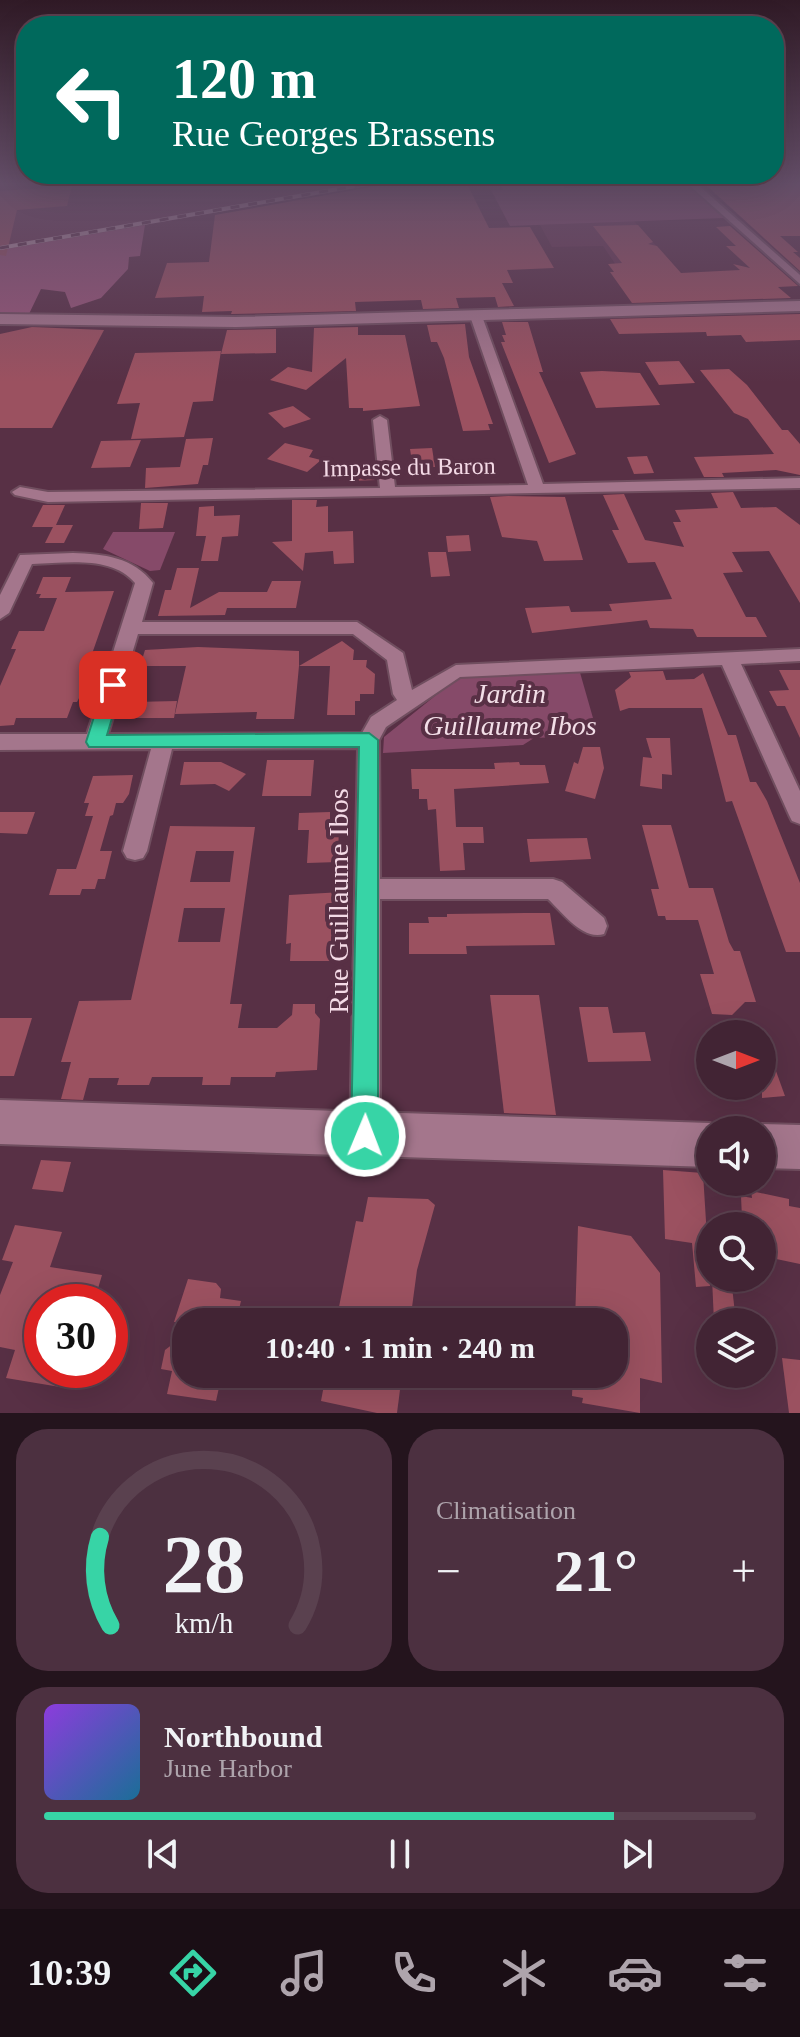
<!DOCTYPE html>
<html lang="fr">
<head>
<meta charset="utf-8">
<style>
	body { margin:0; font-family:Georgia,serif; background:#4c3040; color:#f1f3f6; height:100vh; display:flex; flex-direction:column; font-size:30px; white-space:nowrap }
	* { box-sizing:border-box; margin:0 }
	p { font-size:26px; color:#aea4ac }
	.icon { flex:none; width:44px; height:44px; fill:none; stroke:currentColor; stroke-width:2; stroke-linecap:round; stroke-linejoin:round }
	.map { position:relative; height:1413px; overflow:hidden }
	.details { display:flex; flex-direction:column; gap:16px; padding:16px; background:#24141d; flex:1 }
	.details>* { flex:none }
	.banner { position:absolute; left:16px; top:16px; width:768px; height:168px; border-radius:32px; box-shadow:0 8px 32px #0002,0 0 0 2px #5a414f; background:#00695c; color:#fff; overflow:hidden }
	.needle { width:52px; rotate:90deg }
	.buttons { position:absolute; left:696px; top:1020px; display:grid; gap:16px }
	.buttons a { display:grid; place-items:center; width:80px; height:80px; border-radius:50%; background:#422434; box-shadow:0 8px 32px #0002,0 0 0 2px #5a414f; font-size:40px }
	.speed { position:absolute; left:24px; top:1284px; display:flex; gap:16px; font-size:40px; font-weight:700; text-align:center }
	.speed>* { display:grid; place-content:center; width:104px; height:104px; border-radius:50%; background:#422434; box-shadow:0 8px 32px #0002,0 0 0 2px #5a414f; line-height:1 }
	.speed .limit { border:12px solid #d22; background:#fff; color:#111 }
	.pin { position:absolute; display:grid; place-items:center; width:68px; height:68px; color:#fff; margin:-34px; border-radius:16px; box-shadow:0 4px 12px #0006 }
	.me { position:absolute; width:88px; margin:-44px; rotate:1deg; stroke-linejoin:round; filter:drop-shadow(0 0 6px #0008) }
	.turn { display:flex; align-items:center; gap:28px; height:168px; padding:0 24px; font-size:36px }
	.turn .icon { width:104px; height:104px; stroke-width:2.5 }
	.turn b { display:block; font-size:56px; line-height:68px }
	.big { font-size:60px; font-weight:800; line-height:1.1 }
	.details .tile { flex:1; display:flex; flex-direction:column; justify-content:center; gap:12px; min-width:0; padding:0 28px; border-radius:32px; background:#4c3040 }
	.details .dial { align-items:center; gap:0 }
	.dial svg { height:208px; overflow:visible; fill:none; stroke:#5a414f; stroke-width:7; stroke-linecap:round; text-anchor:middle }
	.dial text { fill:#f1f3f6; stroke:none }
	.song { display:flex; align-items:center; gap:24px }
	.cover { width:96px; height:96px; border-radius:12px; background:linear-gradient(135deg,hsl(270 70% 55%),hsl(200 70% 35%)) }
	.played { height:8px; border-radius:4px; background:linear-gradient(90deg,#37d4a6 80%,#5a414f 80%) }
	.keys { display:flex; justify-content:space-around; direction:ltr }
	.heat { display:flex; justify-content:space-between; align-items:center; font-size:44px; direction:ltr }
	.details .tiles { flex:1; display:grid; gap:16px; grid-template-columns:1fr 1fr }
	.tile:last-child { grid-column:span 2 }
	.trip { position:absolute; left:172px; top:1308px; width:456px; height:80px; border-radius:32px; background:#422434; box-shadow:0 8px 32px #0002,0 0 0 2px #5a414f; font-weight:800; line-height:80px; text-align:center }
	.tabs { display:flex; height:128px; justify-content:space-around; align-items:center; background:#1a0e15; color:#aea4ac }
	.tabs .icon { width:56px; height:56px }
	.tabs .selected { color:#37d4a6 }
	.tabs b { font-size:36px; color:#f1f3f6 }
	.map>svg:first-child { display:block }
	.built { fill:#673750 }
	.green { fill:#864a69 }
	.forest { fill:#995679 }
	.building { fill:#9b5160; fill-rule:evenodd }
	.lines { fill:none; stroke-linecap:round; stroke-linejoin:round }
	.street-casing { stroke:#704e5f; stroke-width:4 }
	.secondary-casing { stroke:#704e5f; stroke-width:4 }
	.street { fill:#a4768c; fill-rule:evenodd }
	.secondary { fill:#a4768c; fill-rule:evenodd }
	.rail-casing { stroke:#c1a3b1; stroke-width:4 }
	.rail { stroke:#583045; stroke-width:3; stroke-dasharray:9; stroke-linecap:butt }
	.route { fill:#37d4a6; stroke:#248a6c; stroke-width:2 }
	.labels { text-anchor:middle; stroke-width:8; stroke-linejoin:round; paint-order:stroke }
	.far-street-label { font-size:24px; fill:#f4dae6; stroke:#583045 }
	.park-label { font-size:28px; font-style:italic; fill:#f2dee7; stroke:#583045 }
	.street-label { font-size:28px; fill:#f4dae6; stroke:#583045 }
</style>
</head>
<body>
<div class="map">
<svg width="800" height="1413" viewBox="0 0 800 1413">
	<rect width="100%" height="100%" fill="#583045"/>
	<g class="built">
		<polygon points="0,184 379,184 0,250"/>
		<polygon points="634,221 667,258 616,265 603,246 552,247 540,225"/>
	</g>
	<g class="green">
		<polygon points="500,184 561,184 565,188 686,184 724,218 510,226 491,190 503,190"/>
		<polygon points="113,532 175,532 160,570 150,571 103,549"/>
		<polygon points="579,669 595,725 583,736 534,738 523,745 383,753 384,737 461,675"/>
	</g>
	<polygon class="forest" points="145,225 140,256 129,257 128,269 101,298 71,308 65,292 41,289 28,316 0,315 0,250"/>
	<g class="building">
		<polygon points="388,184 467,184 489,228 530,227 554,268 507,270 513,283 502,283 514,306 498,307 495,297 456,298 459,308 423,309 421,300 355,302 356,311 231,314 232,311 202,312 204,296 155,298 167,263 209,262 215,215"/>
		<polygon points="800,184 800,236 780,236 798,252 793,252 800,258 800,271 706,185"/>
		<polygon points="72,186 67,206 17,210 6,256 0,255 0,191"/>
		<polygon points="638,225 653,242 648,244 657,246 681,273 740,270 733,264 750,268 726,246 736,246 716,227 730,226 798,286 778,287 791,298 632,303 610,272 614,272 608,264 622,263 593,226"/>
		<polygon points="800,314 800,340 746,342 741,335 707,336 706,332 619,334 610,319"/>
		<polygon points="502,322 528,322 543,372 539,372 576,454 549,463 501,342 505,342 502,335 506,335"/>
		<polygon points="465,324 469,357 493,424 488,424 490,430 463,431 444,358 437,342 431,342 427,325"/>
		<polygon points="32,327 104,330 52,428 0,428 0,334"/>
		<polygon points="358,327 358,335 405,335 420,406 363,411 363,408 349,408 346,358 306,390 270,380 288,367 312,372 314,328"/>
		<polygon points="276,329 276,353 221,354 227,330"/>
		<polygon points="221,351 213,401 193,402 184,437 131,439 140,403 117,404 135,353"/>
		<polygon points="679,361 695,383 659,385 645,362"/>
		<polygon points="729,369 747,385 782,430 788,430 800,444 800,475 776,470 722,473 724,477 704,477 694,457 774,454 748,419 734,413 700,370"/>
		<polygon points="602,371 640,373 660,405 596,408 580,372"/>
		<polygon points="293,406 311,419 284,428 268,413"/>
		<polygon points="213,438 208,465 203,465 198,484 145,488 146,468 180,467 186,439"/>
		<polygon points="141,440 130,467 91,468 101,441"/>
		<polygon points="285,443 313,450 309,457 321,460 307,472 267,459"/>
		<polygon points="432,448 435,467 413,468 410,449"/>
		<polygon points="647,456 654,473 634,474 627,457"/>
		<polygon points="374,464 376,480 349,481 348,465"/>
		<polygon points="733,492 741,508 776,507 800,525 800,603 769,551 732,552 743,572 723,573 746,617 756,617 767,637 697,637 693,629 650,628 647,620 532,633 525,608 569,606 571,612 612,611 609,604 672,599 655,562 628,563 612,530 619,530 603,495 624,494 645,540 684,547 673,522 681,522 675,510 718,508 711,493"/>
		<polygon points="508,496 565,497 583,560 544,561 537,541 502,537 490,497"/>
		<polygon points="292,500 317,500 316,507 328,506 328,532 353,531 354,563 334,564 333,551 305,553 303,571 272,542 292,541"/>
		<polygon points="141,503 168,503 163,528 139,529"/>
		<polygon points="43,505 65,505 56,525 73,525 64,543 45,543 53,527 32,527"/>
		<polygon points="214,506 214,516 240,515 238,536 222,537 218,561 201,561 206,536 196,536 199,507"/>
		<polygon points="469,535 471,551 448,552 446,536"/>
		<polygon points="428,552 446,552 450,576 431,577"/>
		<polygon points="177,568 199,568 190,608 219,592 267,592 272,581 301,581 296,608 227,608 225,615 158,616 165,590 171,590"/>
		<polygon points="43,577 71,577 65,592 114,591 86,671 93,671 77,702 73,702 67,718 16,718 14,725 0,726 0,686 16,649 11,649 19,631 44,631 57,598 39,598 41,594 36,594"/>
		<polygon points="342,641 354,650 353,660 367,660 366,667 375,674 374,694 360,694 360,701 355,701 355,715 327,715 330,666 299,666 294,719 256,719 257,712 175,714 186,666 140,666 145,650 198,647 299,651 299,666"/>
		<polygon points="779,670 800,670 800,738 785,706 777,706 769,691 789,690"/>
		<polygon points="663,671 666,680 694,679 703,673 728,735 736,735 750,782 756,782 767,801 800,883 800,952 786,952 732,801 726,802 702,708 629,708 620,711 615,690 631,677 629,672"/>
		<polygon points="177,701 174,718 130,718 134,702"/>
		<polygon points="646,738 670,738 672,775 662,774 662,789 640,786 643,757 652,758"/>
		<polygon points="583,747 600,747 604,768 595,799 565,791 574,762 578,764"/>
		<polygon points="267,760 314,760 311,796 262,796"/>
		<polygon points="184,762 221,762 246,774 229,791 215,784 180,785"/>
		<polygon points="519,762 520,765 545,765 549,783 454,789 456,827 483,827 484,843 463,843 465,870 440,871 436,809 428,810 427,799 419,799 419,789 412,789 411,769 495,769 494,763"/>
		<polygon points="133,775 129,794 123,803 116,803 113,815 110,816 100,851 112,851 105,879 98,879 95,889 82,889 80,895 49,895 57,869 76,869 82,851 93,816 85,816 89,803 84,803 93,776"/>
		<polygon points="0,812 35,812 27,834 0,833"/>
		<polygon points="330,812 330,821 339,821 338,862 307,863 309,830 298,830 299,813"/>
		<polygon points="642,825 671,825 689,888 713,888 729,942 734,951 740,951 756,1002 745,1002 732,1015 712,1014 700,974 714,974 698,920 666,920 665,916 658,916 651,889 659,889"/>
		<path d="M170 826 255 827 230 1004H242L238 1028H277L292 1015 293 1004H315V1013L320 1019 317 1070 276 1072 275 1077H231L230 1085H202L203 1077H152L149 1085H117L119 1078H89L83 1100 61 1099 71 1062H61L79 1001 131 1000ZM196 851H234L230 882H190ZM184 908H225L220 942H178Z"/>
		<polygon points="587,838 591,859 530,862 527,839"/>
		<polygon points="343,892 341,914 336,914 335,961 290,961 291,943 286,944 289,895"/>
		<polygon points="525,913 550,913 555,945 466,946 467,954 409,954 409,923 429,923 428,917 447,917 447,914"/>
		<polygon points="490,995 539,995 556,1115 504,1113"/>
		<polygon points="579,1007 608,1007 613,1033 645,1032 651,1061 588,1062"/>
		<polygon points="0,1018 32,1018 14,1076 0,1076"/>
		<polygon points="762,1038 764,1038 785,1096 762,1098"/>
		<polygon points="41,1160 71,1162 63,1192 32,1189"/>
		<polygon points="663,1170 703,1173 710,1286 696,1287 692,1243 665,1239"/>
		<polygon points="751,1191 789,1199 789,1206 800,1208 800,1264 762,1256 762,1226 753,1226 753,1220 742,1218 741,1196 752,1198"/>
		<polygon points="368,1197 428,1199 435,1205 417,1270 410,1322 336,1322 356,1221 363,1222"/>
		<polygon points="15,1225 62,1232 50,1267 102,1275 94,1302 42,1302 42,1370 71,1370 66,1388 6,1378 15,1350 0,1347 0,1295 13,1262 2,1260"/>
		<polygon points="578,1226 631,1236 660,1273 662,1383 640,1378 640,1413 582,1403 583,1398 572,1396 573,1374 614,1374 614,1322 575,1322"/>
		<polygon points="712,1278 731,1278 736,1322 714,1322"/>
		<polygon points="188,1279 216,1283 221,1289 220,1298 241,1301 236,1322 174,1322"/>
		<polygon points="186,1334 186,1374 222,1374 216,1401 167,1394 172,1371 161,1369 165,1350"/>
		<polygon points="782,1358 800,1360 800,1413 789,1413"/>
		<polygon points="326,1374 402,1374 397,1413 377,1413 321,1401"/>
	</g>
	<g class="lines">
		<defs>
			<g id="street">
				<polygon points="688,184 697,184 800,275 800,284"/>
				<polygon points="476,313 482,316 543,484 800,478 800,488 48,502 15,495 12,492 20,487 48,492 380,488 373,420 380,416 387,420 395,487 528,485 470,316"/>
				<path d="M73 553C104 554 133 557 153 583L142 622H357L403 653 412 690 456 665 800 649V661L741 664 800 791V824L792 821 789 815 722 665 460 677 386 727 379 740 380 879H553L562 882 604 918 607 926 604 934C583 941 562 912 548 899H380V1136L375 1146 365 1151 355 1146 350 1136 358 748 172 749 147 851 143 858 135 860 127 858 123 851 151 749 0 750V734H87L135 583C112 555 65 563 32 564L9 613 0 619V595L20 555ZM138 634H353L387 660 393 694 397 700 371 717 362 733 108 734Z"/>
			</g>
			<g id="secondary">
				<polygon points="800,301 800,311 236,327 0,324 0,314 236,317"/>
				<polygon points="0,1100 710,1123 726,1130 710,1130 710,1167 0,1144"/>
				<polygon points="762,1124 800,1125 800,1169 762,1168 762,1130 747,1130"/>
			</g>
		</defs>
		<use href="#street" class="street-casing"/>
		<use href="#secondary" class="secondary-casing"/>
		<use href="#street" class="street"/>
		<use href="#secondary" class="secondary"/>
		<defs>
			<polyline id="rail" points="0,248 367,184"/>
		</defs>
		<use href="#rail" class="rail-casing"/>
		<use href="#rail" class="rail"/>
	</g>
	<linearGradient id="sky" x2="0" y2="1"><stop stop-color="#301a26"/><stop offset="0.48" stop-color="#644e68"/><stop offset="1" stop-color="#644e68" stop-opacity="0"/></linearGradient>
	<rect width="800" height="382" fill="url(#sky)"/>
	<polygon class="route" points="113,679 122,685 107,735 369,733 378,740 378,1136 374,1145 365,1149 355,1145 351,1136 359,747 89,747 86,742 104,685"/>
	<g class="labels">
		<g class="far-street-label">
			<text transform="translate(409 467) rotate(-1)" y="8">Impasse du Baron</text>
		</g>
		<g class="park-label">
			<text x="510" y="703">Jardin<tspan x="510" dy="32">Guillaume Ibos</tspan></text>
		</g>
		<g class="street-label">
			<text transform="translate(338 901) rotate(-90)" y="10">Rue Guillaume Ibos</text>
		</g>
	</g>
</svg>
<div class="buttons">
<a><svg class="needle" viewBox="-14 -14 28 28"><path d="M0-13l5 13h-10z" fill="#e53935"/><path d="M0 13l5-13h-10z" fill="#aea4ac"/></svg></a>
<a><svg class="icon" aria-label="sound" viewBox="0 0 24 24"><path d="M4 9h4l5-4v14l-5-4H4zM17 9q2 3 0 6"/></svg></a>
<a><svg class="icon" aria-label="search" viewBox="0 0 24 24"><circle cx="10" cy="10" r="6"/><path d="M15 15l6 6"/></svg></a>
<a><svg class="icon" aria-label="layers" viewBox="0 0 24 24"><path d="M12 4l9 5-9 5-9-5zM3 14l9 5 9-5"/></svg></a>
</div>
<div class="speed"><div class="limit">30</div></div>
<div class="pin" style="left:113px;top:685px;background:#d93025"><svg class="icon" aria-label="arrive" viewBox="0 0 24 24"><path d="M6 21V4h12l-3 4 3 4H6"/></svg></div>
<svg class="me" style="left:365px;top:1136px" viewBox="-20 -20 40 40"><circle r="17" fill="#37d4a6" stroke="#fff" stroke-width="3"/><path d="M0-11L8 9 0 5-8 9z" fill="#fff"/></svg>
<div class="trip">10:40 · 1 min · 240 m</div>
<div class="banner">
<div class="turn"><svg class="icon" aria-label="left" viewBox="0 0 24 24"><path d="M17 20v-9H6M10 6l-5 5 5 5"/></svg><div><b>120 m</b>Rue Georges Brassens</div></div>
</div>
</div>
<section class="details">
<div class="tiles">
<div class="tile dial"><svg viewBox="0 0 100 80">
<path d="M14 69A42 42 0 1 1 86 69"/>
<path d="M14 69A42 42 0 0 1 10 35" stroke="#37d4a6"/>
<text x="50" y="56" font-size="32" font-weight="700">28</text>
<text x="50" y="72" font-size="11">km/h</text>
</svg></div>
<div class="tile"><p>Climatisation</p>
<div class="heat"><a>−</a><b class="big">21°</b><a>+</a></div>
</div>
<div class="tile">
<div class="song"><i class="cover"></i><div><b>Northbound</b><p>June Harbor</p></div></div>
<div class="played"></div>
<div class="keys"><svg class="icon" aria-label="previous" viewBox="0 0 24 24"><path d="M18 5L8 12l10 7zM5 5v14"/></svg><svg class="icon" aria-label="pause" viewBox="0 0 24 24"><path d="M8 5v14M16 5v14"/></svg><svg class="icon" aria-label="next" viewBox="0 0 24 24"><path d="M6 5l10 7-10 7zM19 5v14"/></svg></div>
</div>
</div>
</section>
<nav class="tabs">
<b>10:39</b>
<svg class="icon selected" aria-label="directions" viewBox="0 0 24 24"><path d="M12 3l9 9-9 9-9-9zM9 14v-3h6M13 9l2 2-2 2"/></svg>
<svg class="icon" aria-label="music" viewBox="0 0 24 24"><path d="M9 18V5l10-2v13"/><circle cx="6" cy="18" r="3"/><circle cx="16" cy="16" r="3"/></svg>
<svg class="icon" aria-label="phone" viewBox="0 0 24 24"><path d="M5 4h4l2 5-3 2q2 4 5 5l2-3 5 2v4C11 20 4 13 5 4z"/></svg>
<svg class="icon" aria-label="climate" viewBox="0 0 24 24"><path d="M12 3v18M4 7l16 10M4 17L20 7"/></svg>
<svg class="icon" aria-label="car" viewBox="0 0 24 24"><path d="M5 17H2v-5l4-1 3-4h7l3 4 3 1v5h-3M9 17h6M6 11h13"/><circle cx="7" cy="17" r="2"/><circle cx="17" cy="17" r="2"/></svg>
<svg class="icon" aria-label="filters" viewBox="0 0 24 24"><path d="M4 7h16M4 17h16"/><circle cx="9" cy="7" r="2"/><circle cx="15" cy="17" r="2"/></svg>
</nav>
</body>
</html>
